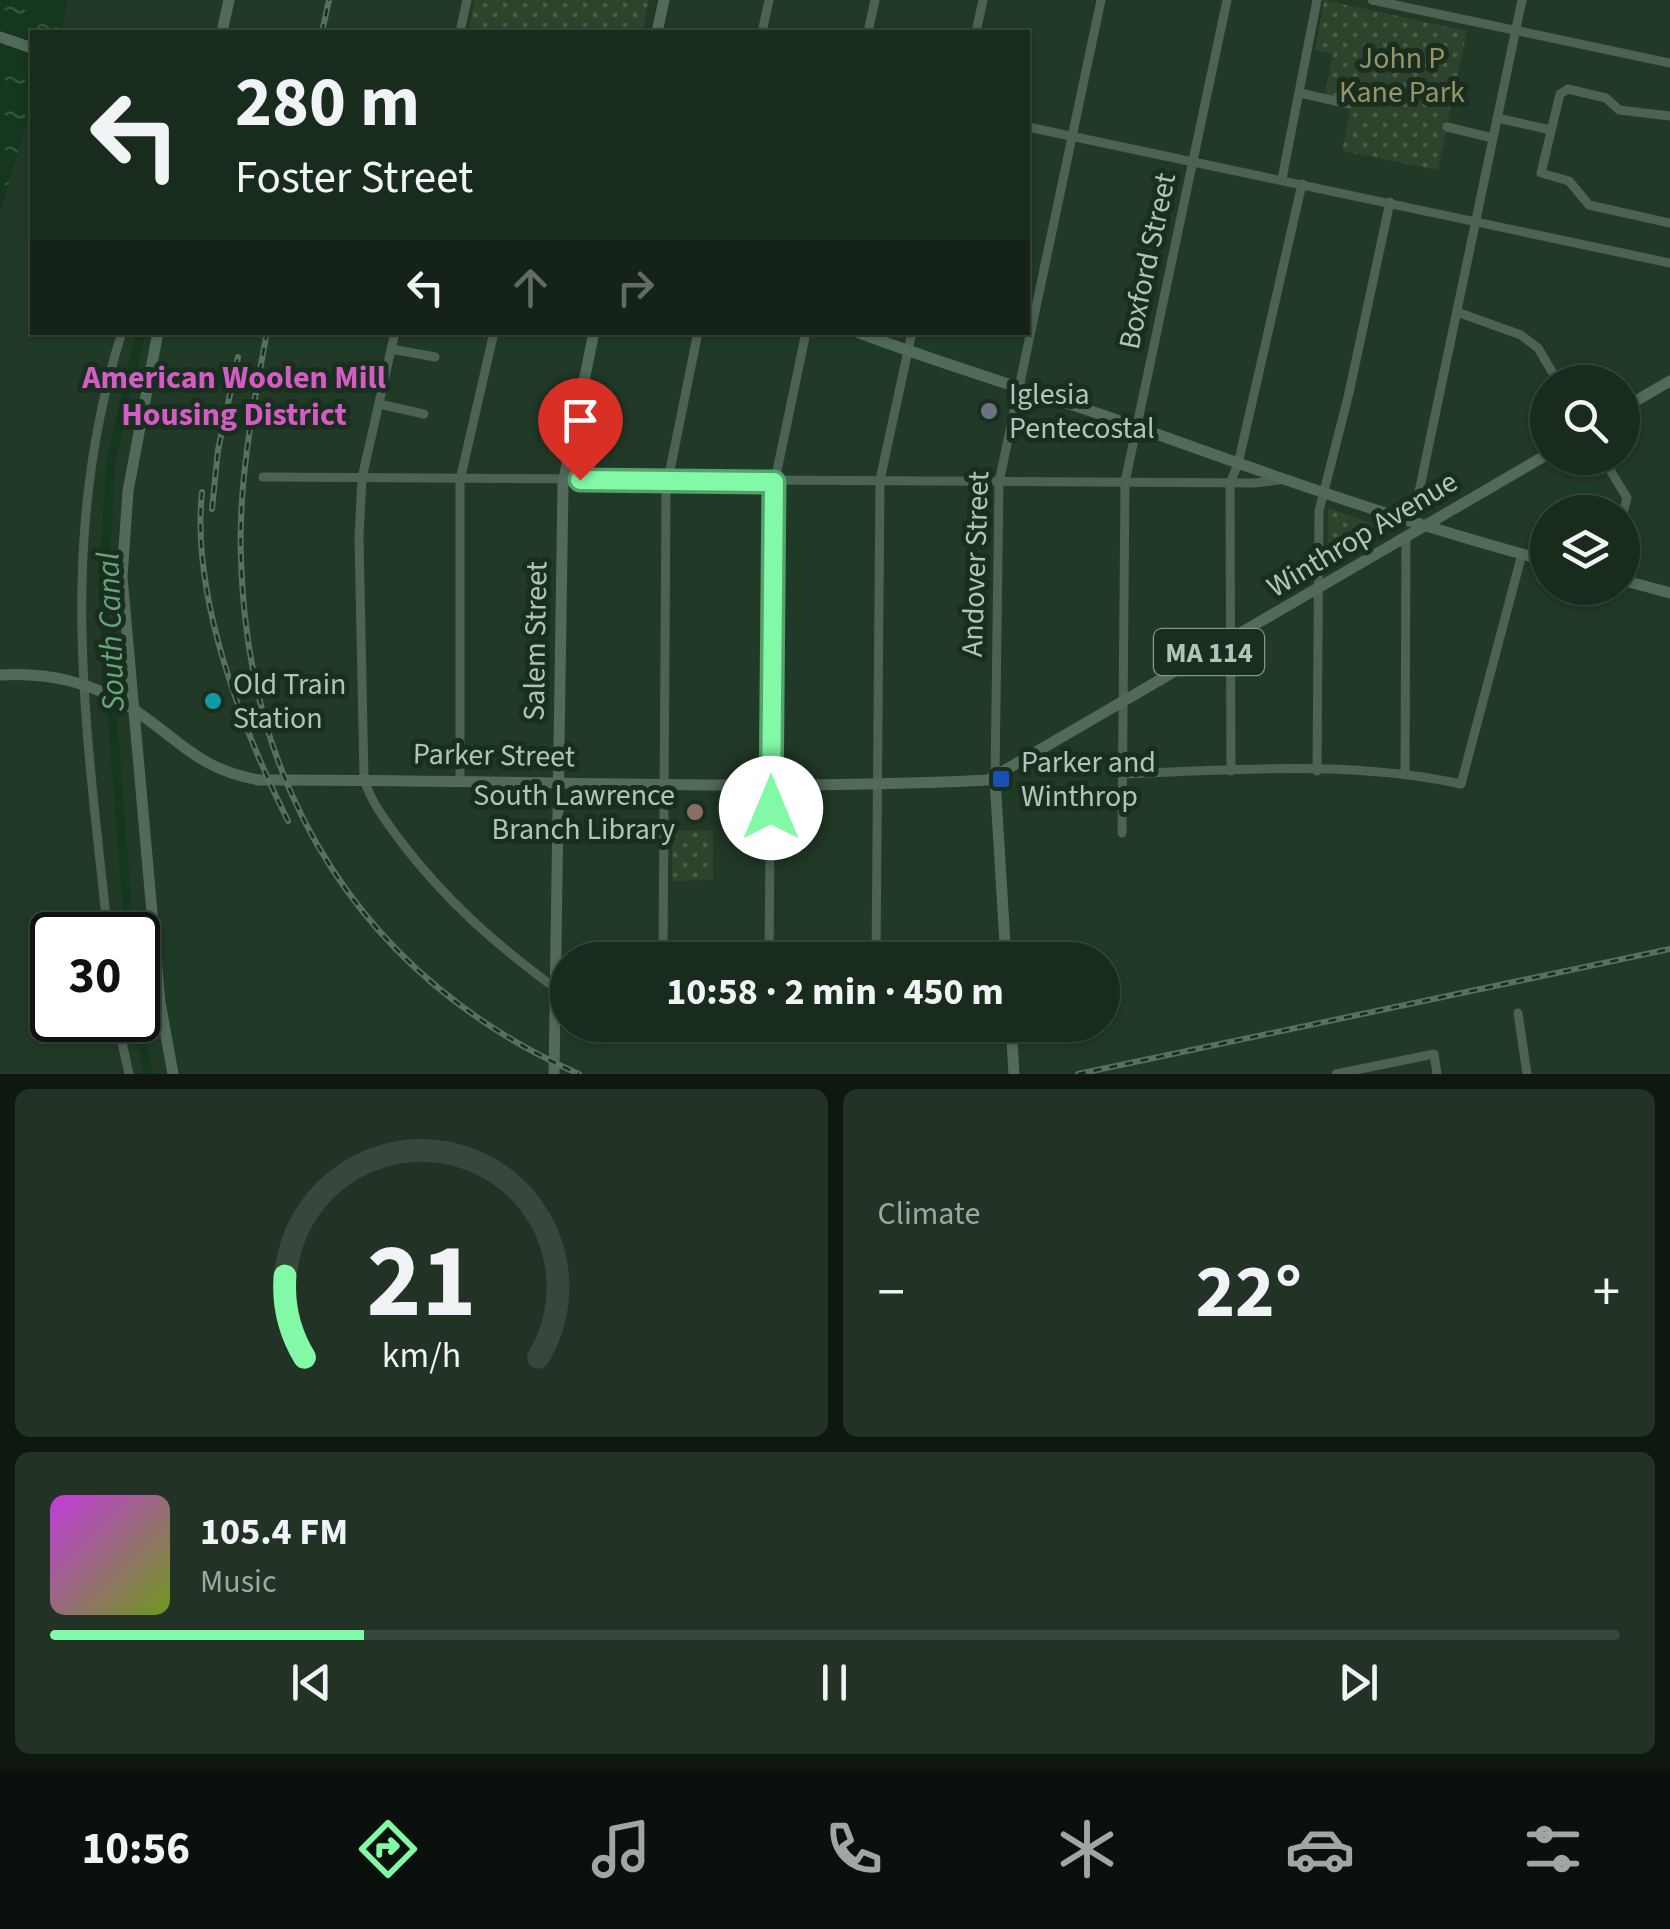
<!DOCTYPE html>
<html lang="en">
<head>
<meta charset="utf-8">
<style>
	body { margin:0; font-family:"Source Sans 3",sans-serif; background:#223326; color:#f1f3f6; height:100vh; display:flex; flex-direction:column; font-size:38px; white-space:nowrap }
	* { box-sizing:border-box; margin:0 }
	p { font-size:32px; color:#9fa7a4 }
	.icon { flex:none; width:55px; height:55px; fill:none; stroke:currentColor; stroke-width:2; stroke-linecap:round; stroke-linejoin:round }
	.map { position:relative; height:1074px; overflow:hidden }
	.details { display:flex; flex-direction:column; gap:15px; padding:15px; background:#0e1810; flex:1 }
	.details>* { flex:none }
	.guide { position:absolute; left:30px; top:30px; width:1000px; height:305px; border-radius:0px; box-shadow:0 2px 8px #0004,0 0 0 2px #37473b; background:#192b1d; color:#f1f3f6; overflow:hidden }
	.tools { position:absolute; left:1530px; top:365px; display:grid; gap:20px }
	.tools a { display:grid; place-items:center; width:110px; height:110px; border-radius:50%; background:#192b1d; box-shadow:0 2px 8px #0004,0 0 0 2px #37473b; font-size:50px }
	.speed { position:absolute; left:30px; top:912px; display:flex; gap:20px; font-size:50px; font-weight:700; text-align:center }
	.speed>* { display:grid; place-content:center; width:130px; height:130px; border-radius:50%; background:#192b1d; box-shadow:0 2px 8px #0004,0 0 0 2px #37473b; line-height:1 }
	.speed .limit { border:5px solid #111; border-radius:15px; background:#fff; color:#111 }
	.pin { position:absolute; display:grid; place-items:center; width:85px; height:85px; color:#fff; margin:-102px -42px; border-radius:50% 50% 50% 0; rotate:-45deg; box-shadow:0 0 10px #0007 }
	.pin .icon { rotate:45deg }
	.me { position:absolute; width:110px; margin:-55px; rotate:0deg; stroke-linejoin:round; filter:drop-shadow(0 0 8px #0008) }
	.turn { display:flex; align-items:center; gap:35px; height:210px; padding:0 40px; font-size:45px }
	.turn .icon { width:130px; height:130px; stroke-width:2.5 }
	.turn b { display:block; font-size:70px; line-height:85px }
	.lanes { display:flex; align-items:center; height:95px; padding:0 40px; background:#0003; justify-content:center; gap:50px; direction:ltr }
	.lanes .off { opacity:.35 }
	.big { font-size:75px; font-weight:700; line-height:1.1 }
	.details .card { flex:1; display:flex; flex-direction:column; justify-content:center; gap:15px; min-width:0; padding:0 35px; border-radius:15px; background:#223326 }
	.details .dial { align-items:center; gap:0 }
	.dial svg { height:260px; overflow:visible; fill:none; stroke:#37473b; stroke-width:7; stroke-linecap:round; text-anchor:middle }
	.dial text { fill:#f1f3f6; stroke:none }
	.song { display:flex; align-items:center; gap:30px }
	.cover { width:120px; height:120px; border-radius:15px; background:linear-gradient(135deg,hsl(290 70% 55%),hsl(80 70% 35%)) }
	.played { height:10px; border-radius:5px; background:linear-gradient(90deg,#81f9a6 20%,#37473b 20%) }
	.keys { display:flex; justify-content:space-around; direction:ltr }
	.heat { display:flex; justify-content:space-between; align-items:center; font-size:55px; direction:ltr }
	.details .tiles { flex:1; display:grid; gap:15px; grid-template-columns:1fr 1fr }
	.card:last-child { grid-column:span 2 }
	.trip { position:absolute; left:550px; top:942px; width:570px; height:100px; border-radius:50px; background:#192b1d; box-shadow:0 2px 8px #0004,0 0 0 2px #37473b; font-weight:700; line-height:100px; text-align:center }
	.tabs { display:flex; height:160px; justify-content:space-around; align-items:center; background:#0a110c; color:#9fa7a4 }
	.tabs .icon { width:70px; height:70px }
	.tabs .current { color:#81f9a6 }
	.tabs b { font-size:45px; color:#f1f3f6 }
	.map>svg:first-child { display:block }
	.park { fill:url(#park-dots) }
	.water { fill:url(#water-ripples) }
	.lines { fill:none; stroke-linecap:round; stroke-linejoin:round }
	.canal { stroke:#14371e; stroke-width:9 }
	.minor { stroke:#4c6252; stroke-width:9 }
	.major { stroke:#526a59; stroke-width:11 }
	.rail-casing { stroke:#56715e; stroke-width:6 }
	.rail { stroke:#1a2e20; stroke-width:2.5; stroke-dasharray:8; stroke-linecap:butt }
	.route-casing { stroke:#54a26c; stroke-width:25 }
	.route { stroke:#81f9a6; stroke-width:18 }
	.worship-dot { fill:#6b7280; stroke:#1a2e20; stroke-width:4 }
	.culture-dot { fill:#0f9aa8; stroke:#1a2e20; stroke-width:4 }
	.transit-dot { fill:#1a4fb4; stroke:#1a2e20; stroke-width:4 }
	.education-dot { fill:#8d6e63; stroke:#1a2e20; stroke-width:4 }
	.labels { text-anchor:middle; stroke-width:10; stroke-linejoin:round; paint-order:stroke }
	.shield { fill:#1a2e20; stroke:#829889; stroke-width:2.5 }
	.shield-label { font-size:28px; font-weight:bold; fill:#afc6b6 }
	.park-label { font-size:30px; fill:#979366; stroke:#1a2e20 }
	.street-label { font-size:30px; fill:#afc6b6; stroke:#1a2e20 }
	.poi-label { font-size:30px; fill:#afc6b6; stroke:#1a2e20; text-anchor:start }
	.neighbourhood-label { font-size:32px; font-weight:bold; fill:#d55bc5; stroke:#1a2e20 }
	.water-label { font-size:32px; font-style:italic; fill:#67a678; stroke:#1a2e20 }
</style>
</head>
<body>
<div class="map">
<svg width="1670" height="1074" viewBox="0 0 1670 1074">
	<defs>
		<pattern id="park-dots" width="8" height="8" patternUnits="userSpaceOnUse" patternTransform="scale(2.5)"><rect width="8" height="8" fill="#2f422c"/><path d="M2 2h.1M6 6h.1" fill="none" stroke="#4b5c48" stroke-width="1.8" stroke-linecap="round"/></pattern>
		<pattern id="water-ripples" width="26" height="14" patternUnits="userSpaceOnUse" patternTransform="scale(2.5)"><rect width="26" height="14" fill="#14371e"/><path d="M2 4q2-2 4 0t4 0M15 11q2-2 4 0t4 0" fill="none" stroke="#34523c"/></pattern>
	</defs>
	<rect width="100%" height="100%" fill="#213927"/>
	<g class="park">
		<polygon points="475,0 649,0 642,32 468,32"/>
		<polygon points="1324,0 1467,31 1438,170 1342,151 1352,99 1325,94 1333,54 1315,50"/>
		<polygon points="1328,508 1391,530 1327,570"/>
		<polygon points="672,830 713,830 713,880 672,881"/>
	</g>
	<polygon class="water" points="0,0 68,0 61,32 32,32 32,104 0,213"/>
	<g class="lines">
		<g class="canal">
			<polyline points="129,935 103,595 111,459 141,332"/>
			<polyline points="138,1019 148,1074"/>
		</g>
		<g class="minor">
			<polyline points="1372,0 1670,63"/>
			<polyline points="460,32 467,0"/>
			<polyline points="762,32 769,0"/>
			<polyline points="868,32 875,0"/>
			<polyline points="976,32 983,0"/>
			<polyline points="1300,93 1349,104"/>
			<polyline points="1670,116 1619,110 1606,98 1568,89 1560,94 1541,173 1569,181 1589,205 1670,223"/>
			<polyline points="1497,118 1551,130"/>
			<polyline points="1028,127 1670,263"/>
			<polyline points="1447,127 1493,138"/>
			<polyline points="1282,179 1317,0"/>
			<polyline points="1457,312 1521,335 1538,348 1558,382"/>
			<path d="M395 332 362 478 359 537 364 779C371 802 385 820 399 839 445 900 494 943 555 988"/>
			<polyline points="391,349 435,357"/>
			<polyline points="379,404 424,414"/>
			<polyline points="1603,458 1627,498 1622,517"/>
			<polyline points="263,477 1255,483 1279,480"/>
			<polyline points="1409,522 1419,492 1522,0"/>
			<polyline points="1231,771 1230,483 1238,464 1302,184"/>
			<polyline points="1317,771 1319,511 1349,393 1390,202"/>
			<polyline points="1405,773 1406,537"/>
			<path d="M1123 774C1234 770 1352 760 1461 784L1522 554"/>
			<polyline points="995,779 999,482 1101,0"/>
			<polyline points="460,780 460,480 494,332"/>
			<polyline points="1122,833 1125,482 1227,0"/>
			<path d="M108 935C86 725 56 540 122 332"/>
			<polyline points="663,960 666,490 698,332"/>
			<polyline points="769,960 773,490 806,332"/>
			<polyline points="876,960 880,480 912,332"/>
			<polyline points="1518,1013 1527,1074"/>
			<polyline points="117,1020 129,1074"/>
			<polyline points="1336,1074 1434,1054 1437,1074"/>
		</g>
		<g class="major">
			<polyline points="222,32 229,0"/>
			<polyline points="657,32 664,0"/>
			<polyline points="0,37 32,48"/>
			<polyline points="158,332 128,491 122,577 160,1002 173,1074"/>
			<path d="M857 332C949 367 1044 394 1137 427 1273 476 1408 524 1548 561"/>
			<polyline points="1622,409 1670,381"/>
			<polyline points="1622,580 1670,593"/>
			<path d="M0 675C46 672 94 682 133 709 181 741 198 769 259 780 502 779 746 792 988 780L1548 454"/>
			<polyline points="995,779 1006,960"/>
			<polyline points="1011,1025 1014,1074"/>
			<polyline points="554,1074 563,484 594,332"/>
		</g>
		<defs>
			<g id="rail">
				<polyline points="322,32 329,0"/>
				<path d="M267 332C253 407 238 483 241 559 248 793 363 978 579 1074"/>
				<path d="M202 492C191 597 242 728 288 821"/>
				<polyline points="212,509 218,450 238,357"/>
				<polyline points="1078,1074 1670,949"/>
			</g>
		</defs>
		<use href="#rail" class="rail-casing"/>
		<use href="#rail" class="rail"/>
	</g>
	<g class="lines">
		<defs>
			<polyline id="route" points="580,480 774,482 771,808"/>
		</defs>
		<use href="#route" class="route-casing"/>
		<use href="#route" class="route"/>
	</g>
	<circle class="worship-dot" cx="989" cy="411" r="10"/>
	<circle class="culture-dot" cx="213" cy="701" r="10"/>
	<rect class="transit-dot" x="991" y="769" width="20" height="20" rx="5"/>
	<circle class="education-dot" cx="695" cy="812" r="10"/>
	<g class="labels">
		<rect class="shield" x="1154" y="629" width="110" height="46" rx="8"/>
		<g class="shield-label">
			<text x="1209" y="662">MA 114</text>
		</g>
		<g class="park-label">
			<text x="1402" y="68">John P<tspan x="1402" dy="34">Kane Park</tspan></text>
		</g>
		<g class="street-label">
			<text transform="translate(1147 261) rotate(-78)" y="10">Boxford Street</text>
			<text transform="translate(1362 534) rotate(-31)" y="10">Winthrop Avenue</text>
			<text transform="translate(975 564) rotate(-88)" y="10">Andover Street</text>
			<text transform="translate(535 641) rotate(-89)" y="10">Salem Street</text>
			<text transform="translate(494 755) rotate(1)" y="10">Parker Street</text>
		</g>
		<g class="poi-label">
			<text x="1009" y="404">Iglesia<tspan x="1009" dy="34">Pentecostal</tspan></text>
			<text x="233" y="694">Old Train<tspan x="233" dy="34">Station</tspan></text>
			<text x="1021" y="772">Parker and<tspan x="1021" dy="34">Winthrop</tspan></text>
			<text x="675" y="805" text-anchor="end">South Lawrence<tspan x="675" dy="34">Branch Library</tspan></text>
		</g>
		<g class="neighbourhood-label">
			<text x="234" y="388">American Woolen Mill<tspan x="234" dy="37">Housing District</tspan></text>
		</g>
		<g class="water-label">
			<text transform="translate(110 632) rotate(-92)" y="11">South Canal</text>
		</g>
	</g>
</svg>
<div class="tools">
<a><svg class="icon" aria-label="search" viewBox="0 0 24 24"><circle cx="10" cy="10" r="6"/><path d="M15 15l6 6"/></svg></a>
<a><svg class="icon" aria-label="layers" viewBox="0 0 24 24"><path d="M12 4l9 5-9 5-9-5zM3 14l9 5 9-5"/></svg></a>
</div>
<div class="speed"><div class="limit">30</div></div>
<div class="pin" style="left:580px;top:480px;background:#d93025"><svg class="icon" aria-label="arrive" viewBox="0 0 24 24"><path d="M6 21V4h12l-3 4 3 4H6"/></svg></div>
<svg class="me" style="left:771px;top:808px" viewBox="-20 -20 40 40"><circle r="19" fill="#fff"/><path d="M0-13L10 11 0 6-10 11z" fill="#81f9a6"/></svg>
<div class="trip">10:58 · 2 min · 450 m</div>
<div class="guide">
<div class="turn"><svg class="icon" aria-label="left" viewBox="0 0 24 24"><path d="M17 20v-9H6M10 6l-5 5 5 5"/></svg><div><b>280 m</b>Foster Street</div></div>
<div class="lanes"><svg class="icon" aria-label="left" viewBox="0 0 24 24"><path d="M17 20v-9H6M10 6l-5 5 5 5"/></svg><svg class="icon off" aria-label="ahead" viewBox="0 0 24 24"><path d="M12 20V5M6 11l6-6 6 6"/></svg><svg class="icon off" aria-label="right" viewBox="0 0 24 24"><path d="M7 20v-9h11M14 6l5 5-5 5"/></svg></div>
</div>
</div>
<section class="details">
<div class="tiles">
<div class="card dial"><svg viewBox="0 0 100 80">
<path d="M14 69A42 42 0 1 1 86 69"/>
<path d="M14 69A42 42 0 0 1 8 44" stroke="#81f9a6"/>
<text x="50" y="56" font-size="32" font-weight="700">21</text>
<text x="50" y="72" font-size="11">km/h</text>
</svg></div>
<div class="card"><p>Climate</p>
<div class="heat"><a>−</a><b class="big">22°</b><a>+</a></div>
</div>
<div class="card">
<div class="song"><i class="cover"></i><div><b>105.4 FM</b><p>Music</p></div></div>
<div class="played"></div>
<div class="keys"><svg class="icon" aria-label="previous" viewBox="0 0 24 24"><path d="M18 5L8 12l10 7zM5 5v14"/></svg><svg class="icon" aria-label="pause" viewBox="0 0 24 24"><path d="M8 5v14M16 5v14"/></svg><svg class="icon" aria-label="next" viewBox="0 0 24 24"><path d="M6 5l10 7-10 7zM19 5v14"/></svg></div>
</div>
</div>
</section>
<nav class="tabs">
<b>10:56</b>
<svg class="icon current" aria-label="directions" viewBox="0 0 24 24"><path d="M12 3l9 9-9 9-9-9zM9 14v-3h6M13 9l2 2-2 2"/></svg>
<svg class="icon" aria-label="music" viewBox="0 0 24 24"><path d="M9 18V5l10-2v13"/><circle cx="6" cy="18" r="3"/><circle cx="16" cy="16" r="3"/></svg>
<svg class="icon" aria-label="phone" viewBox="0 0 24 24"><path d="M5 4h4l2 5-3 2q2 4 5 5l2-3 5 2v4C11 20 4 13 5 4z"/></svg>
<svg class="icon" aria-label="climate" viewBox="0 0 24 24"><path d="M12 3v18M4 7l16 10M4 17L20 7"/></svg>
<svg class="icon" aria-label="car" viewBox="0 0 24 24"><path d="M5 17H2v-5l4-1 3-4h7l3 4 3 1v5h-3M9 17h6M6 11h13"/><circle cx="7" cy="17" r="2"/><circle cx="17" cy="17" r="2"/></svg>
<svg class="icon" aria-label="filters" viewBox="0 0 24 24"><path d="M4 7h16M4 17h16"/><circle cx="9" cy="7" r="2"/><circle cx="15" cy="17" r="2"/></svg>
</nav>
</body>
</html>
